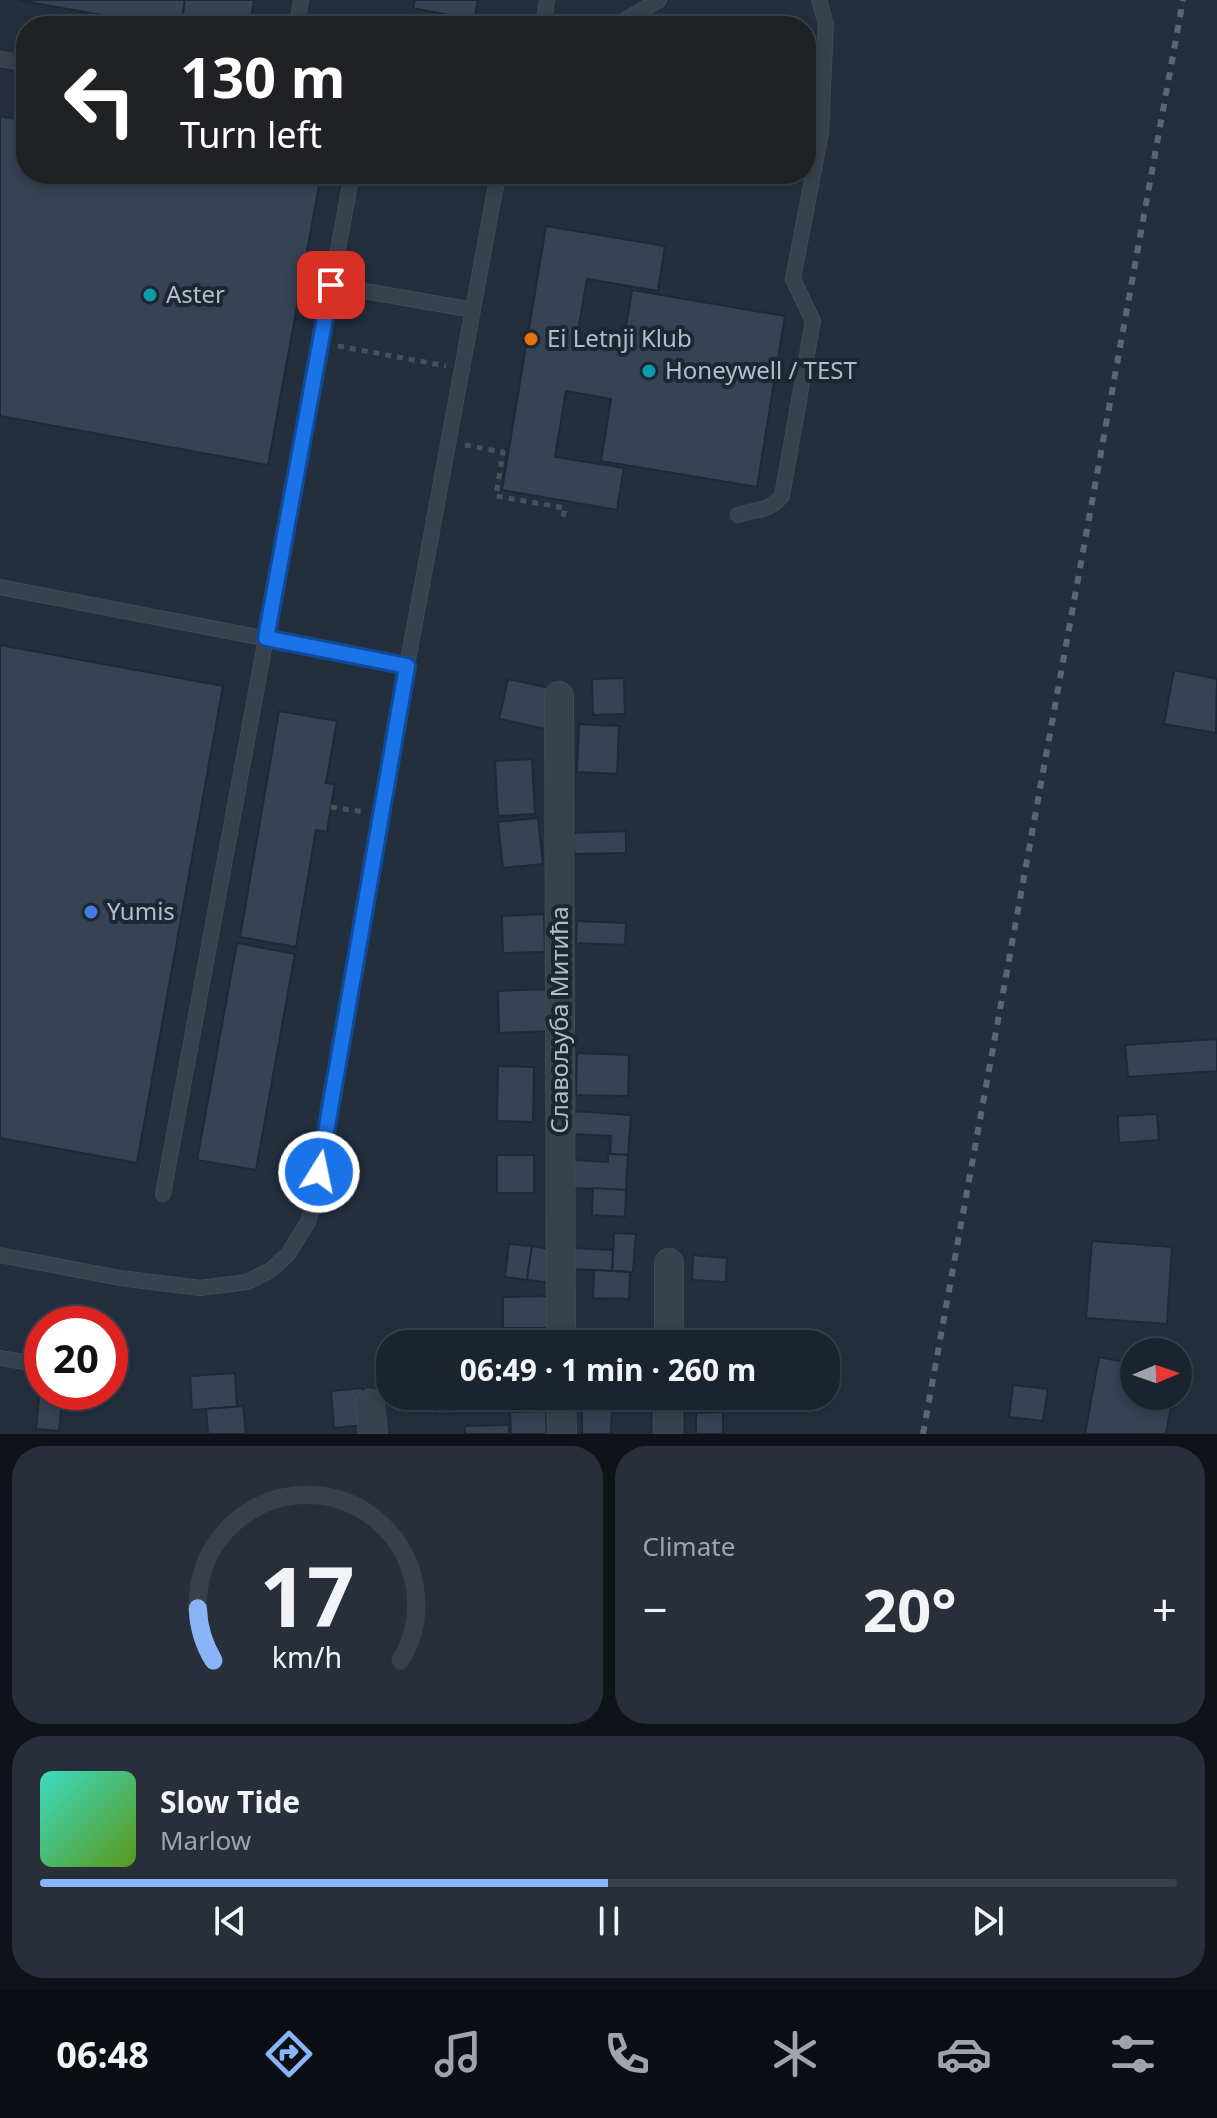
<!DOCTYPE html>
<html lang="en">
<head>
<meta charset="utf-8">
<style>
	body { margin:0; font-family:"Noto Sans",sans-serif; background:#282f3a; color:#f1f3f6; height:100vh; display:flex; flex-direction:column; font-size:30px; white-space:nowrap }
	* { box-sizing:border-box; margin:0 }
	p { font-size:26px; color:#a0a4aa }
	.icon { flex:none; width:44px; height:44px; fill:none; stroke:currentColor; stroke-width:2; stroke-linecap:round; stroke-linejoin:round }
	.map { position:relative; height:1434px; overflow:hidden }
	.panel { display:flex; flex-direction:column; gap:12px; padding:12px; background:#0f1319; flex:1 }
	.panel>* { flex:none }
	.guide { position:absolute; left:16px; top:16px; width:800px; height:168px; border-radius:32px; box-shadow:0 4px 12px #0003,0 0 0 2px #39404a; background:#202124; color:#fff; overflow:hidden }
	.needle { width:52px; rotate:88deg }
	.controls { position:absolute; left:1120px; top:1338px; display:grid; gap:16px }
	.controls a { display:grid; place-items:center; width:72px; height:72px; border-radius:50%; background:#1b232e; box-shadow:0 4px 12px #0003,0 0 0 2px #39404a; font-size:40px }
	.speed { position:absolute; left:24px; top:1306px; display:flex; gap:16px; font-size:40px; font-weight:700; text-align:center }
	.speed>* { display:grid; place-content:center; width:104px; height:104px; border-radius:50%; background:#1b232e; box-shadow:0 4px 12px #0003,0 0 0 2px #39404a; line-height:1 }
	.speed .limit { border:12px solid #d22; background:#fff; color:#111 }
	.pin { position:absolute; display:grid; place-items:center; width:68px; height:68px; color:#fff; margin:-34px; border-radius:16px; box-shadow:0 4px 12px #0006 }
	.me { position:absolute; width:88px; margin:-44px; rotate:10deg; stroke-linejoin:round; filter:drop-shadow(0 0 6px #0008) }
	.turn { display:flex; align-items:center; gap:28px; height:168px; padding:0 32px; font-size:36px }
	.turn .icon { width:104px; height:104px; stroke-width:2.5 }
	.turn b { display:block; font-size:56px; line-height:68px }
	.big { font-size:60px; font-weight:700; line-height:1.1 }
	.panel .tile { flex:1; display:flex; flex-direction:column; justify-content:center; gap:12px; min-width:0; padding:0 28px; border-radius:32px; background:#282f3a }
	.panel .dial { align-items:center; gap:0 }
	.dial svg { height:208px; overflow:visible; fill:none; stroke:#39404a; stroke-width:7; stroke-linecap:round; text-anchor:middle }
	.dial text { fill:#f1f3f6; stroke:none }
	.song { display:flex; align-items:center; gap:24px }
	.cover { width:96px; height:96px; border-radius:12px; background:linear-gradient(135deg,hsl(170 70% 55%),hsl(90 70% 35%)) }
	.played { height:8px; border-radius:4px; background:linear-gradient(90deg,#8ab4f8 50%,#39404a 50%) }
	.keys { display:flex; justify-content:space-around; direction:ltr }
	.heat { display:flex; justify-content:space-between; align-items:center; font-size:44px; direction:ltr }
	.panel .tiles { flex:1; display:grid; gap:12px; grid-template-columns:1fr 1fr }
	.tile:last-child { grid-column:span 2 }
	.trip { position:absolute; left:376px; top:1330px; width:464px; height:80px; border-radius:32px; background:#1b232e; box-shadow:0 4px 12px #0003,0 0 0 2px #39404a; font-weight:700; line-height:80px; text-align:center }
	.tabs { display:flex; height:128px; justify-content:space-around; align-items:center; background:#0b0e12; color:#a0a4aa }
	.tabs .icon { width:56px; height:56px }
	.tabs .on { color:#8ab4f8 }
	.tabs b { font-size:36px; color:#f1f3f6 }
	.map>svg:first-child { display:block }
	.building { fill:#364354; stroke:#1f2835; stroke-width:2 }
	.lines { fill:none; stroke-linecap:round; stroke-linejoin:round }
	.service-casing { stroke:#414a57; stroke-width:16 }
	.minor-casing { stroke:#414a57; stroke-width:30 }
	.path { stroke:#3f5557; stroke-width:5; stroke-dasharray:6 6; stroke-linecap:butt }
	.service { stroke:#38414e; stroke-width:14 }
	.minor { stroke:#38414e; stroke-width:28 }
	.rail { stroke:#5a6575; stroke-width:6; stroke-dasharray:8 8; stroke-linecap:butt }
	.route-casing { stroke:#114b97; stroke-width:20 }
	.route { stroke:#1a73e8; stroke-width:14 }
	.culture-dot { fill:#0f9aa8; stroke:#1d2633; stroke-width:3 }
	.food-dot { fill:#e8710a; stroke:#1d2633; stroke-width:3 }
	.shop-dot { fill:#3f7fe0; stroke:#1d2633; stroke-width:3 }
	.labels { text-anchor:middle; stroke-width:8; stroke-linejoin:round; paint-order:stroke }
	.poi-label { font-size:24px; fill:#b4bcc9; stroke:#1d2633; text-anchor:start }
	.street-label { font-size:24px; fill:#b4bcc9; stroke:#1d2633 }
</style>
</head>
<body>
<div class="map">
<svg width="1217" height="1434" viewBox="0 0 1217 1434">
	<rect width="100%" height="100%" fill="#242f3e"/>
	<g class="building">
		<polygon points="18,0 185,0 181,26 162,26"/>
		<polygon points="185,0 254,0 250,26 181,26"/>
		<polygon points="415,0 478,0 474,20 413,8"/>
		<polygon points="0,116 26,121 26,174 321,175 268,465 0,416"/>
		<polygon points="546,226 665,246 658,291 587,279 576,343 622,350 632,290 785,316 757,487 601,461 611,399 566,391 555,457 624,468 617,510 502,490"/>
		<polygon points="0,645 223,686 137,1163 0,1138"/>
		<polygon points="1174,670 1217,679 1216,733 1164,724"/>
		<polygon points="624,678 625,714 593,715 592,679"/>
		<polygon points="508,679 554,689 546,729 499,719"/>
		<polygon points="279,711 337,721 326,783 335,784 331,807 327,832 316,830 296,947 240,937"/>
		<polygon points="579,724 619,726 617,774 577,772"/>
		<polygon points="532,759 535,814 498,816 495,761"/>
		<polygon points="538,818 543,864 503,868 498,822"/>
		<polygon points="626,831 626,853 574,854 573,833"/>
		<polygon points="544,914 545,952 503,953 502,916"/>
		<polygon points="577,921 626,923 625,945 576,943"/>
		<polygon points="237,943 295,954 256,1170 197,1160"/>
		<polygon points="547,989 549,1031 499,1033 498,991"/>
		<polygon points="1217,1039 1217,1071 1128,1077 1125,1045"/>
		<polygon points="577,1053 629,1055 628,1096 576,1095"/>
		<polygon points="498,1066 534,1067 533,1122 497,1121"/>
		<polygon points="573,1111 631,1115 628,1155 610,1154 611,1136 572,1134"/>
		<polygon points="1157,1114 1159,1140 1119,1143 1118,1116"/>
		<polygon points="608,1154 628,1155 626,1190 572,1188 574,1160 608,1162"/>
		<rect x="497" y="1155" width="37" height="38"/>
		<polygon points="593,1188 626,1190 625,1217 592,1215"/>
		<polygon points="614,1233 636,1234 633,1272 612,1271"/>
		<polygon points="1092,1241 1172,1247 1167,1324 1086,1318"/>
		<polygon points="509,1244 532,1246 527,1280 505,1277"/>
		<polygon points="532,1246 557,1250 553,1283 527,1280"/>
		<polygon points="572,1248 613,1250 612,1271 571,1269"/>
		<polygon points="693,1255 727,1258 726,1282 692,1280"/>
		<polygon points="594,1270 630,1272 629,1299 593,1298"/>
		<polygon points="553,1296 553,1328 503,1328 503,1297"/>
		<rect x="503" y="1328" width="26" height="16"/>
		<polygon points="1099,1357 1134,1364 1134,1396 1173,1396 1166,1434 1085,1434"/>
		<polygon points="235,1373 237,1407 192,1410 190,1376"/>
		<polygon points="41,1376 42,1392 63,1392 59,1431 36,1429"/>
		<polygon points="1013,1385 1048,1389 1043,1421 1009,1417"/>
		<polygon points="363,1388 366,1425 334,1428 331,1391"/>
		<polygon points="457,1396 458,1413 437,1414 436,1396"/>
		<polygon points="505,1396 550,1396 550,1399 505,1401"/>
		<rect x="582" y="1396" width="30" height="7"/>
		<polygon points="685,1396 723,1396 723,1412 686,1413"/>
		<polygon points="582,1403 612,1403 611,1434 582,1434"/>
		<polygon points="243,1406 246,1434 208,1434 206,1409"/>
		<polygon points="546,1411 547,1434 511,1434 510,1412"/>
		<polygon points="723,1412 723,1434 696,1434 696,1413"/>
		<polygon points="509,1425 509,1434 465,1434 465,1426"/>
	</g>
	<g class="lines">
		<defs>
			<g id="service">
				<polyline points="297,26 301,0"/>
				<polyline points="543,26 547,0"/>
				<polyline points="615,26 659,0"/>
				<polyline points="0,59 26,63"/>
				<polyline points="331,285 473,310"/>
				<path d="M738 515C758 508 767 513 782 496L813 321 793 279 821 133 826 24 819 0"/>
				<polyline points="0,587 407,666"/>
				<polyline points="163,1194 352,174"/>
				<polyline points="0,1255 120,1278 200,1288 247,1282 271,1270 288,1254 308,1222 314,1202 407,666 495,190 500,174"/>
				<polyline points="0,1358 42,1365"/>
			</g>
			<g id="minor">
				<polyline points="559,696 561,1344"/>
				<polyline points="669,1344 669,1263"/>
				<polyline points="561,1396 562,1434"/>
				<polyline points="370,1404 373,1434"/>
				<polyline points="668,1434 668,1396"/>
			</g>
		</defs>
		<use href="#service" class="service-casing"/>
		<use href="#minor" class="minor-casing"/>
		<g class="path">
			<polyline points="338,346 446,366"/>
			<polyline points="465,445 503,452 496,496 565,508 563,517"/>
			<polyline points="331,807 364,812"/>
		</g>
		<use href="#service" class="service"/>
		<use href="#minor" class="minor"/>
		<polyline class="rail" points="923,1434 1183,0"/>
	</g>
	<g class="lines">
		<defs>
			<polyline id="route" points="319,1172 407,666 266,638 331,285"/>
		</defs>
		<use href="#route" class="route-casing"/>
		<use href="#route" class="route"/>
	</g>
	<g class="culture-dot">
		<circle cx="150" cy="295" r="8"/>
		<circle cx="649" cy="371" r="8"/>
	</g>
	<circle class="food-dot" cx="531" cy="339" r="8"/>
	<circle class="shop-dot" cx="91" cy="912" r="8"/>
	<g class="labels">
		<g class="poi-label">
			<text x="166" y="303">Aster</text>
			<text x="547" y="347">Ei Letnji Klub</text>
			<text x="665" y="379">Honeywell / TEST</text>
			<text x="107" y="920">Yumis</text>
		</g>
		<g class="street-label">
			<text transform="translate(560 1020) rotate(-90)" y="8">Славољуба Митића</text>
		</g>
	</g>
</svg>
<div class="controls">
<a><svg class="needle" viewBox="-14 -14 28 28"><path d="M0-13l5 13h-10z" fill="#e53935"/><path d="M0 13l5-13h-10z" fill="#a0a4aa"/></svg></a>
</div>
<div class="speed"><div class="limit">20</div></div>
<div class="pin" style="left:331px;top:285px;background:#d93025"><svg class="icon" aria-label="arrive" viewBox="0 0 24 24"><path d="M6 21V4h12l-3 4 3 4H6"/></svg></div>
<svg class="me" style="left:319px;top:1172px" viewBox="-20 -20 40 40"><circle r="17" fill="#1a73e8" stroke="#fff" stroke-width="3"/><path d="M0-11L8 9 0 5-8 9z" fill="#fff"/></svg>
<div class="trip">06:49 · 1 min · 260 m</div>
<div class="guide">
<div class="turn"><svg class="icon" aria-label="left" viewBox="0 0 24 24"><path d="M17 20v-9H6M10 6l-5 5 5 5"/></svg><div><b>130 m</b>Turn left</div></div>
</div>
</div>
<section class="panel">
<div class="tiles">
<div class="tile dial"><svg viewBox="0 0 100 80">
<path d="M14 69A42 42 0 1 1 86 69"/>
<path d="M14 69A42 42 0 0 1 8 49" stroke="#8ab4f8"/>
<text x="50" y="56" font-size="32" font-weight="700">17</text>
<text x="50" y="72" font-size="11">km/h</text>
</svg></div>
<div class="tile"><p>Climate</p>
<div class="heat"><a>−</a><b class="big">20°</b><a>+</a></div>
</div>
<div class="tile">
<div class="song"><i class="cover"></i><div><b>Slow Tide</b><p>Marlow</p></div></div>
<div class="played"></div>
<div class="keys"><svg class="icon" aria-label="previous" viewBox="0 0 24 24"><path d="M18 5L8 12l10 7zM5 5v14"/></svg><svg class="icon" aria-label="pause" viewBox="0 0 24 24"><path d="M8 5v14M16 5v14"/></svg><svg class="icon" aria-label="next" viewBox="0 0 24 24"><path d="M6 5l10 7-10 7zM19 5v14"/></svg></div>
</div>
</div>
</section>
<nav class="tabs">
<b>06:48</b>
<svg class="icon on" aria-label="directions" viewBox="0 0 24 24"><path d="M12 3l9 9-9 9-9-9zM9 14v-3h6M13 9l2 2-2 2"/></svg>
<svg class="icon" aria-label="music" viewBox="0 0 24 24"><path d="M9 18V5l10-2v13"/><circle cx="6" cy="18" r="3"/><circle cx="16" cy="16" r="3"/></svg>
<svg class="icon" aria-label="phone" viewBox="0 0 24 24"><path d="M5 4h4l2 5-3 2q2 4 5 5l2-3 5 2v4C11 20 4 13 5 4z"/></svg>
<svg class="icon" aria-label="climate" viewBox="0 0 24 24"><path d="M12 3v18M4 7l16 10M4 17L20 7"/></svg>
<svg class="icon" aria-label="car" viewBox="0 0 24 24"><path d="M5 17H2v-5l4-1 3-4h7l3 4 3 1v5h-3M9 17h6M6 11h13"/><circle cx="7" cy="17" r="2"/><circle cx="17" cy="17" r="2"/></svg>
<svg class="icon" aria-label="filters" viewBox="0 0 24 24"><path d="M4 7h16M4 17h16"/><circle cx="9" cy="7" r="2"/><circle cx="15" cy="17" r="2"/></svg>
</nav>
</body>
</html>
